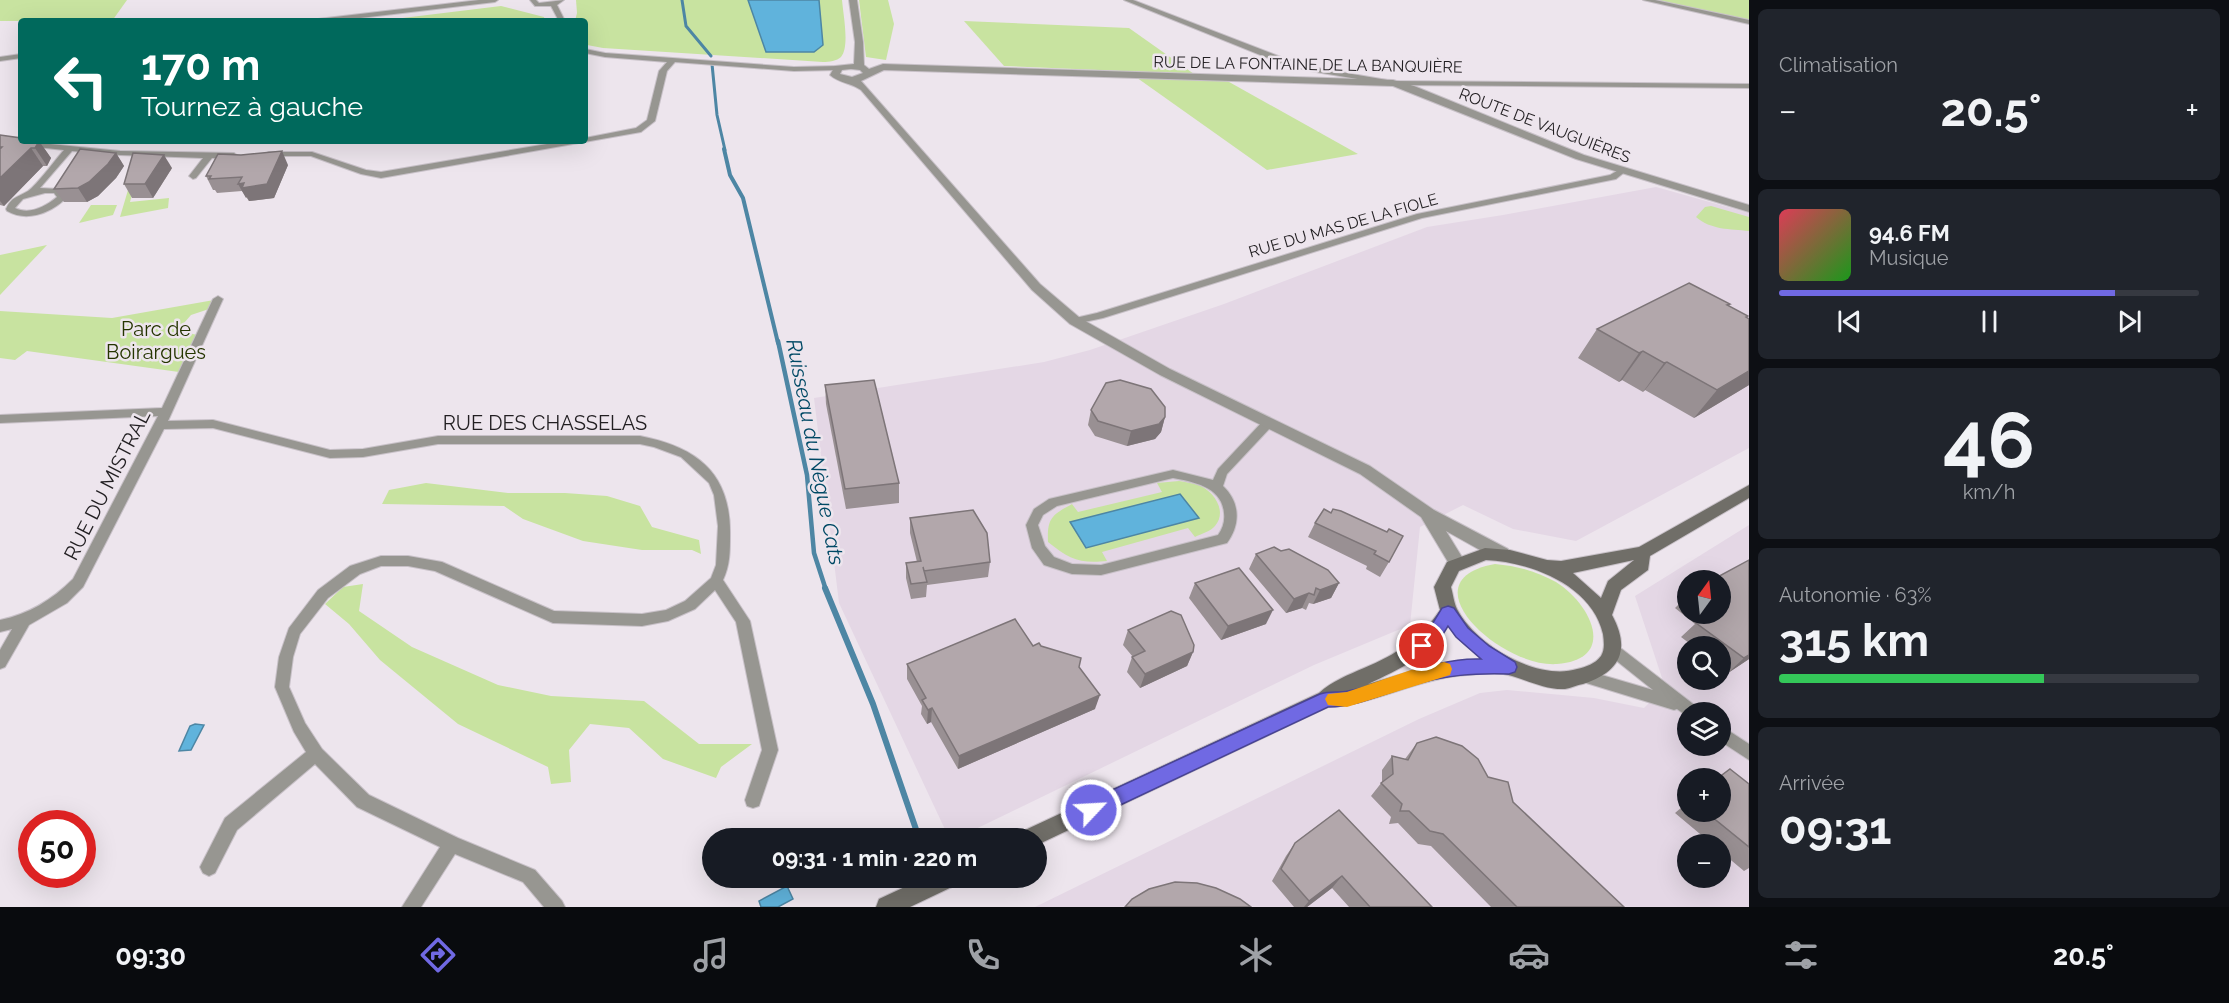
<!DOCTYPE html>
<html lang="fr">
<head>
<meta charset="utf-8">
<style>
	body { margin:0; font-family:Raleway,sans-serif; background:#20242c; color:#f1f3f6; height:100vh; display:flex; flex-direction:column; font-size:22px; white-space:nowrap }
	* { box-sizing:border-box; margin:0 }
	p { font-size:20px; color:#9ea1a6 }
	.icon { flex:none; width:33px; height:33px; fill:none; stroke:currentColor; stroke-width:2; stroke-linecap:round; stroke-linejoin:round }
	.map { position:relative; flex:1; overflow:hidden }
	.sheet { display:flex; flex-direction:column; gap:9px; padding:9px; background:#0d0f14; width:480px }
	.sheet>* { flex:none }
	.top-card { position:absolute; left:18px; top:18px; width:570px; height:126px; border-radius:6px; box-shadow:0 6px 24px #0002; background:#00695c; color:#fff; overflow:hidden }
	.needle { width:39px; rotate:15deg }
	.buttons { position:absolute; left:1677px; top:570px; display:grid; gap:12px }
	.buttons a { display:grid; place-items:center; width:54px; height:54px; border-radius:50%; background:#171b24; box-shadow:0 6px 24px #0002; font-size:30px }
	.speed { position:absolute; left:18px; top:810px; display:flex; gap:12px; font-size:30px; font-weight:700; text-align:center }
	.speed>* { display:grid; place-content:center; width:78px; height:78px; border-radius:50%; background:#171b24; box-shadow:0 6px 24px #0002; line-height:1 }
	.speed .limit { border:9px solid #d22; background:#fff; color:#111 }
	.pin { position:absolute; display:grid; place-items:center; width:51px; height:51px; color:#fff; margin:-26px; border:3px solid #fff; border-radius:50%; box-shadow:0 2px 6px #0007 }
	.me { position:absolute; width:66px; margin:-33px; rotate:65deg; stroke-linejoin:round; filter:drop-shadow(0 0 4px #0008) }
	.turn { display:flex; align-items:center; gap:21px; height:126px; padding:0 24px; font-size:27px }
	.turn .icon { width:78px; height:78px; stroke-width:2.5 }
	.turn b { display:block; font-size:42px; line-height:51px }
	.big { font-size:45px; font-weight:700; line-height:1.1 }
	.sheet .card { flex:1; display:flex; flex-direction:column; justify-content:center; gap:9px; min-width:0; padding:0 21px; border-radius:9px; background:#20242c }
	.sheet .dial { align-items:center; gap:0 }
	.dial b { font-size:78px; line-height:1 }
	.song { display:flex; align-items:center; gap:18px }
	.cover { width:72px; height:72px; border-radius:9px; background:linear-gradient(135deg,hsl(350 70% 55%),hsl(120 70% 35%)) }
	.played { height:6px; border-radius:3px; background:linear-gradient(90deg,#7069e3 80%,#363941 80%) }
	.keys { display:flex; justify-content:space-around; direction:ltr }
	.heat { display:flex; justify-content:space-between; align-items:center; font-size:33px; direction:ltr }
	.charge { height:9px; border-radius:4px; background:linear-gradient(90deg,#34c759 63%,#363941 0) }
	.trip { position:absolute; left:702px; top:828px; width:345px; height:60px; border-radius:30px; background:#171b24; box-shadow:0 6px 24px #0002; font-weight:700; line-height:60px; text-align:center }
	.dock { display:flex; height:96px; justify-content:space-around; align-items:center; background:#090b0e; color:#9ea1a6 }
	.dock .icon { width:42px; height:42px }
	.dock .selected { color:#7069e3 }
	.dock b { font-size:27px; color:#f1f3f6 }
	main { display:flex; flex:1; min-height:0 }
	.map>svg:first-child { display:block }
	.built { fill:#e4d7e5; fill-rule:evenodd }
	.green { fill:#c8e3a0 }
	.water { fill:#60b3dc; stroke:#4d86a4; stroke-width:1.5 }
	.lines { fill:none; stroke-linecap:round; stroke-linejoin:round }
	.stream-far3 { stroke:#4d86a4; stroke-width:3 }
	.stream-far2 { stroke:#4d86a4; stroke-width:4 }
	.stream-far1 { stroke:#4d86a4; stroke-width:4.5 }
	.stream { stroke:#4d86a4; stroke-width:6 }
	.minor-casing { stroke:#c8c1c8; stroke-width:2 }
	.tertiary-casing { stroke:#c8c1c8; stroke-width:2 }
	.secondary-casing { stroke:#c8c1c8; stroke-width:2 }
	.minor { fill:#979691; fill-rule:evenodd }
	.tertiary { fill:#979691; fill-rule:evenodd }
	.secondary { fill:#706e68; fill-rule:evenodd }
	.wall { fill:#999093 }
	.shaded-wall { fill:#7d7578 }
	.building { fill:#b2a7ab; stroke:#7d7578; stroke-width:1.5 }
	.route { fill:#7069e3; stroke:#494494; stroke-width:1.5 }
	.slow { fill:#f59e0b }
	.labels { text-anchor:middle; stroke-width:5; stroke-linejoin:round; paint-order:stroke }
	.far-street-label { font-size:16px; fill:#211e21; stroke:#ede5ed }
	.park-label { font-size:20px; fill:#253500; stroke:#ede5ed }
	.street-label { font-size:20px; fill:#211e21; stroke:#ede5ed }
	.water-label { font-size:21px; font-style:italic; fill:#004965; stroke:#ede5ed }
</style>
</head>
<body>
<main>
<div class="map">
<svg width="1749" height="907" viewBox="0 0 1749 907">
	<rect width="100%" height="100%" fill="#ede5ed"/>
	<g class="built">
		<polygon points="1656,187 1749,213 1749,448 1576,541 1513,529 1463,505 1420,527 1410,625 1314,665 957,838 949,838 839,603 814,398 1044,362 1090,350 1224,304 1427,227 1503,215"/>
		<path d="M1749 525V907H1035L1419 719 1480 693 1507 690 1594 698 1644 708 1665 687 1635 596ZM1688 580H1720V614H1688ZM1688 646H1720V680H1688ZM1688 712H1720V746H1688ZM1688 778H1720V812H1688ZM1688 844H1720V878H1688Z"/>
	</g>
	<g class="green">
		<polygon points="0,0 127,0 112,21 0,21"/>
		<path d="M576 0H842C843 13 850 47 841 57 837 61 829 62 823 62L603 48 587 45 585 41V21H575L577 13Z"/>
		<polygon points="859,0 888,0 894,24 886,60 866,57"/>
		<polygon points="1651,0 1749,0 1749,20 1656,1"/>
		<polygon points="501,6 544,17 545,21 378,21"/>
		<polygon points="964,21 1129,28 1194,74 1004,66"/>
		<polygon points="1133,75 1222,78 1358,154 1267,170"/>
		<polygon points="131,180 136,180 130,202 169,198 168,208 120,217"/>
		<polygon points="91,205 117,205 113,215 79,223"/>
		<path d="M1711 206 1749 217V231C1730 229 1711 230 1696 217L1705 207Z"/>
		<polygon points="47,245 0,295 0,255"/>
		<polygon points="214,300 209,309 191,315 184,323 185,332 197,335 179,372 27,351 15,360 0,358 0,311 112,318"/>
		<path d="M1179 481C1185 482 1192 483 1198 485 1213 490 1228 511 1215 526 1211 531 1201 534 1195 537L1188 528 1102 552 1107 561C1080 564 1069 559 1048 542 1047 518 1052 515 1072 504L1078 512 1162 492 1157 483Z"/>
		<polygon points="426,483 508,493 565,493 607,496 640,506 652,527 699,540 701,554 692,550 642,550 583,541 523,519 504,506 382,504 389,490"/>
		<path d="M1495 564C1517 566 1536 571 1556 582 1590 603 1619 659 1557 664 1501 668 1404 580 1495 564Z"/>
		<polygon points="363,584 359,611 412,647 498,685 551,696 644,701 699,744 752,744 721,767 716,778 663,759 629,728 590,724 569,750 571,782 551,784 548,767 458,724 380,660 349,624 325,604 343,587"/>
	</g>
	<g class="water">
		<polygon points="748,0 819,0 823,45 814,52 766,52"/>
		<polygon points="1180,494 1199,518 1086,548 1070,522"/>
		<polygon points="195,724 204,725 191,750 179,751 190,726"/>
		<polygon points="787,886 793,899 778,907 761,907 759,901"/>
	</g>
	<g class="lines">
		<g class="stream-far3">
			<polyline points="682,0 686,26 711,56"/>
			<polyline points="712,64 717,115 725,150"/>
		</g>
		<polyline class="stream-far2" points="724,149 730,175 743,198 778,343"/>
		<polyline class="stream-far1" points="778,341 807,475 814,553 826,590"/>
		<polyline class="stream" points="825,588 873,704 919,838"/>
		<defs>
			<g id="minor">
				<polygon points="479,0 498,0 495,2 335,21 315,21 318,19"/>
				<polygon points="530,0 536,0 539,3 564,0 557,5 565,21 559,21 551,6 535,6"/>
				<polygon points="1124,0 1133,0 1286,59 1311,67 1393,81 1749,84 1749,88 1393,85 1310,71 1280,63"/>
				<polygon points="1643,0 1655,0 1749,20 1749,24"/>
				<polygon points="585,49 605,53 794,67 838,66 842,68 838,70 794,71 675,62 667,71 655,121 641,132 381,178 361,174 311,156 269,156 265,154 269,152 312,152 366,170 381,172 565,141 585,141 585,138 636,128 647,120 659,71 667,62 605,57 585,53"/>
				<polygon points="21,54 21,58 0,61 0,57"/>
				<path d="M0 139 120 151 234 153 238 156 234 159 212 158 196 178 193 179 189 176 203 158 120 155 72 151 40 188 59 189 65 195 64 200C49 214 26 222 7 211L6 209C11 197 18 197 28 191 37 185 55 160 64 150L0 143ZM45 193H54L57 197C45 207 29 215 15 208L23 199Z"/>
				<polygon points="1622,168 1626,171 1616,179 1422,218 1103,318 1075,324 1070,321 1071,319 1097,313 1417,214 1610,175"/>
				<path d="M218 296 223 299 168 421 213 420 330 450 363 449 438 436H640C697 447 731 473 730 535 730 552 730 565 723 580L750 621 778 750 759 806 753 808 747 806 745 800 762 750 736 622 715 590 695 609 668 621 642 626 553 623 435 571 408 566H381L360 574 328 598 300 634 293 657 289 687 305 723 322 749 369 795 458 838 535 870 562 901 565 907H544L523 882 455 854 421 907H402L440 847 357 807 315 764 237 830 215 873 209 876 203 873 200 867 225 818 306 752 294 732 275 687 279 657 289 628 318 590 350 566 381 556H408L442 562 554 611 642 614 666 610 685 601 711 578 716 565 718 526 714 495 709 483 681 457 654 447 640 444H438L363 457 330 458 213 428 164 429 83 587 67 603 29 625 5 667 0 669V650L12 629 0 632V620C29 614 52 600 73 579L158 416 0 423V415L162 408 213 299Z"/>
				<path d="M1268 419 1272 420 1274 423 1272 426 1227 474 1223 486C1240 502 1241 524 1227 543L1101 575 1072 574 1044 565 1032 548 1026 525 1034 509 1049 499 1173 470 1213 480 1218 469 1264 420ZM1173 478C1194 482 1222 487 1224 513 1225 521 1223 528 1218 535L1101 565 1072 564 1054 557 1045 546 1038 525 1043 515 1057 506Z"/>
				<polygon points="1613,644 1618,646 1697,707 1699,712 1688,712 1688,717 1677,709 1674,710 1583,682 1581,677 1583,672 1588,671 1653,690 1608,654 1606,650 1608,646"/>
				<polygon points="1720,725 1749,744 1749,760 1720,741"/>
			</g>
			<path id="tertiary" d="M849 0H857L863 42 864 65 869 69 883 64 1393 80 1414 86 1584 155 1749 205V212L1576 159 1393 86 884 70 861 81 1040 284 1080 318 1170 369 1370 466 1434 510 1508 549 1510 554 1508 559 1502 560 1496 559 1446 531 1465 562 1463 567 1457 569 1451 567 1421 517 1360 474 1160 375 1070 324 1032 290 861 90C851 83 839 83 830 75L835 66 854 64 855 42ZM851 69 860 70 863 73 852 77 840 74 842 70Z"/>
			<g id="secondary">
				<path d="M1749 485V498L1650 556 1648 570 1621 590 1612 615C1631 650 1620 672 1583 684 1577 685 1571 688 1565 689 1547 690 1529 681 1512 676 1498 671 1473 674 1457 676 1413 681 1372 705 1328 707L1037 845 1036 838H1020L1023 831 1319 693C1332 681 1348 675 1364 668 1395 655 1421 639 1440 610L1434 587 1447 562 1485 548 1510 550 1547 560 1561 561 1639 547ZM1486 560C1530 562 1592 585 1603 634 1604 642 1605 650 1601 656 1595 664 1586 667 1577 669 1538 681 1476 646 1457 609 1454 603 1453 594 1451 587L1459 571ZM1634 560 1608 581 1601 598 1573 573ZM1449 625 1463 643 1483 659 1436 664 1368 684C1400 669 1430 655 1449 625Z"/>
				<polygon points="924,878 957,878 954,886 910,907 876,907 879,899"/>
			</g>
		</defs>
		<use href="#minor" class="minor-casing"/>
		<use href="#tertiary" class="tertiary-casing"/>
		<use href="#secondary" class="secondary-casing"/>
		<use href="#minor" class="minor"/>
		<use href="#tertiary" class="tertiary"/>
		<use href="#secondary" class="secondary"/>
	</g>
	<g class="wall">
		<polygon points="0,135 21,141 39,141 51,158 47,166 43,166 4,206 0,205"/>
		<polygon points="116,153 124,166 116,178 98,196 87,202 64,202 54,189"/>
		<polygon points="288,165 274,198 249,201 242,191 217,193 215,190 213,190 206,176"/>
		<polygon points="172,168 153,198 132,198 124,184"/>
		<polygon points="1730,304 1729,306 1747,318 1749,385 1694,418 1645,390 1643,392 1622,380 1619,382 1578,358 1597,329"/>
		<polygon points="825,385 899,483 899,503 846,509 826,404"/>
		<polygon points="1091,410 1165,417 1161,432 1155,439 1127,446 1095,436 1088,425"/>
		<polygon points="1331,513 1389,562 1380,577 1366,569 1367,566 1308,537 1315,523"/>
		<polygon points="910,518 990,562 988,577 927,585 926,597 911,599 906,578 906,563 917,562 910,533"/>
		<polygon points="1256,554 1339,583 1331,598 1313,604 1309,603 1306,610 1302,608 1286,613 1249,569"/>
		<polygon points="1749,560 1749,659 1728,673 1720,667 1720,646 1693,646 1681,637 1695,624 1675,608 1688,595 1688,614 1720,614"/>
		<polygon points="1195,583 1266,624 1221,640 1189,598"/>
		<polygon points="1128,630 1193,652 1187,666 1140,688 1127,672 1132,657 1133,657 1123,645"/>
		<polygon points="1033,646 1041,646 1079,667 1095,709 958,769 931,722 927,724 921,714 922,706 907,679 907,664"/>
		<polygon points="1417,743 1488,777 1513,802 1624,907 1491,907 1431,846 1418,844 1398,823 1389,824 1391,817 1371,796 1382,782 1382,770 1392,756 1405,759"/>
		<polygon points="1749,784 1749,868 1744,871 1720,851 1720,844 1712,844 1675,813 1688,802 1688,812 1720,812"/>
		<polygon points="1295,843 1432,907 1349,907 1332,888 1307,907 1294,907 1272,881 1286,856"/>
	</g>
	<g class="shaded-wall">
		<polygon points="39,141 51,158 47,166 35,148"/>
		<polygon points="31,148 43,166 4,206 0,201 0,178"/>
		<polygon points="282,151 288,165 274,198 249,201 247,197 246,198 238,184 244,183"/>
		<polygon points="116,153 124,166 116,178 98,196 87,202 78,188"/>
		<polygon points="164,155 172,168 153,198 145,184"/>
		<polygon points="1643,351 1622,380 1619,382 1639,353"/>
		<polygon points="1667,362 1645,390 1643,392 1664,363"/>
		<polygon points="1749,371 1749,385 1694,418 1717,390"/>
		<polygon points="1165,417 1161,432 1155,439 1127,446 1131,431"/>
		<polygon points="1339,583 1331,598 1313,604 1320,590"/>
		<polygon points="1309,593 1302,608 1286,613 1294,599"/>
		<polygon points="1273,610 1266,624 1221,640 1228,626"/>
		<polygon points="1193,652 1187,666 1140,688 1145,674"/>
		<polygon points="1749,655 1749,659 1728,673 1744,658"/>
		<polygon points="1100,695 1095,709 958,769 959,756"/>
		<polygon points="932,708 931,722 927,724 928,710"/>
		<polygon points="1342,876 1332,888 1307,907 1304,907 1309,901"/>
	</g>
	<g class="building">
		<polygon points="0,135 21,138 21,141 39,141 35,148 31,148 0,178 0,149 2,147 0,147"/>
		<polygon points="80,149 116,153 108,164 89,182 78,188 54,189"/>
		<polygon points="282,151 267,184 242,188 244,183 238,184 242,177 209,179 211,176 206,176 218,154 241,155"/>
		<polygon points="133,153 164,155 145,184 124,184"/>
		<polygon points="1689,283 1730,304 1727,305 1748,316 1746,317 1749,319 1749,371 1717,390 1667,362 1664,363 1643,351 1639,353 1597,329"/>
		<polygon points="874,380 899,483 845,489 825,385"/>
		<polygon points="1120,380 1151,389 1165,407 1165,417 1159,424 1131,431 1098,421 1091,410 1106,383"/>
		<polygon points="1324,509 1331,513 1333,509 1341,511 1387,532 1389,529 1403,536 1389,562 1374,554 1376,551 1315,523"/>
		<polygon points="973,510 987,533 990,562 924,571 923,567 927,582 911,584 906,563 921,561 910,518"/>
		<polygon points="1274,547 1281,551 1289,549 1328,570 1339,583 1320,590 1316,588 1314,595 1309,593 1294,599 1256,554"/>
		<polygon points="1749,560 1749,655 1744,658 1696,623 1711,614 1720,614 1720,580 1712,580"/>
		<polygon points="1239,568 1273,610 1228,626 1195,583"/>
		<polygon points="1171,611 1181,615 1194,645 1193,652 1145,674 1132,657 1145,651 1128,630"/>
		<polygon points="1015,619 1033,646 1039,643 1041,646 1081,658 1079,667 1100,695 959,756 932,708 928,710 922,700 926,698 907,664"/>
		<polygon points="1436,737 1462,746 1478,759 1488,777 1508,782 1513,802 1624,907 1517,907 1443,834 1430,831 1409,811 1400,811 1402,804 1381,783 1393,774 1392,756 1408,760 1417,743"/>
		<polygon points="1730,769 1749,784 1749,847 1706,812 1720,812 1720,778 1718,778"/>
		<polygon points="1339,810 1432,907 1370,907 1342,876 1309,901 1281,869 1295,843"/>
		<polygon points="1175,882 1197,883 1216,888 1240,899 1251,907 1125,907 1132,899 1149,889"/>
	</g>
	<path class="route" d="M1448 606 1454 608 1468 628 1489 646 1515 662 1517 667 1515 672 1509 674C1472 673 1448 675 1412 685 1384 693 1358 707 1328 707L1097 816 1091 819 1084 816 1081 810 1084 803 1320 694C1329 691 1339 693 1348 691 1393 682 1434 657 1481 659L1456 637 1448 626C1441 637 1432 656 1416 650L1414 646 1428 631 1442 608Z"/>
	<polygon class="slow" points="1444,662 1450,664 1452,669 1450,675 1347,707 1328,705 1325,699 1328,694 1347,692 1411,670"/>
	<g class="labels">
		<g class="far-street-label">
			<text transform="translate(1308 64) rotate(1)" y="6">RUE DE LA FONTAINE DE LA BANQUIÈRE</text>
			<text transform="translate(1545 125) rotate(21)" y="6">ROUTE DE VAUGUIÈRES</text>
			<text transform="translate(1343 225) rotate(-16)" y="6">RUE DU MAS DE LA FIOLE</text>
		</g>
		<g class="park-label">
			<text x="156" y="336">Parc de<tspan x="156" dy="23">Boirargues</tspan></text>
		</g>
		<g class="street-label">
			<text x="545" y="430">RUE DES CHASSELAS</text>
			<text transform="translate(107 485) rotate(-63)" y="7">RUE DU MISTRAL</text>
		</g>
		<g class="water-label">
			<text transform="translate(815 452) rotate(79)" y="7">Ruisseau du Nègue Cats</text>
		</g>
	</g>
</svg>
<div class="buttons">
<a><svg class="needle" viewBox="-14 -14 28 28"><path d="M0-13l5 13h-10z" fill="#e53935"/><path d="M0 13l5-13h-10z" fill="#9ea1a6"/></svg></a>
<a><svg class="icon" aria-label="search" viewBox="0 0 24 24"><circle cx="10" cy="10" r="6"/><path d="M15 15l6 6"/></svg></a>
<a><svg class="icon" aria-label="layers" viewBox="0 0 24 24"><path d="M12 4l9 5-9 5-9-5zM3 14l9 5 9-5"/></svg></a>
<a>+</a>
<a>−</a>
</div>
<div class="speed"><div class="limit">50</div></div>
<div class="pin" style="left:1422px;top:646px;background:#d93025"><svg class="icon" aria-label="arrive" viewBox="0 0 24 24"><path d="M6 21V4h12l-3 4 3 4H6"/></svg></div>
<svg class="me" style="left:1091px;top:810px" viewBox="-20 -20 40 40"><circle r="17" fill="#7069e3" stroke="#fff" stroke-width="3"/><path d="M0-11L8 9 0 5-8 9z" fill="#fff"/></svg>
<div class="trip">09:31 · 1 min · 220 m</div>
<div class="top-card">
<div class="turn"><svg class="icon" aria-label="left" viewBox="0 0 24 24"><path d="M17 20v-9H6M10 6l-5 5 5 5"/></svg><div><b>170 m</b>Tournez à gauche</div></div>
</div>
</div>
<section class="sheet">
<div class="card"><p>Climatisation</p>
<div class="heat"><a>−</a><b class="big">20.5°</b><a>+</a></div>
</div>
<div class="card">
<div class="song"><i class="cover"></i><div><b>94.6 FM</b><p>Musique</p></div></div>
<div class="played"></div>
<div class="keys"><svg class="icon" aria-label="previous" viewBox="0 0 24 24"><path d="M18 5L8 12l10 7zM5 5v14"/></svg><svg class="icon" aria-label="pause" viewBox="0 0 24 24"><path d="M8 5v14M16 5v14"/></svg><svg class="icon" aria-label="next" viewBox="0 0 24 24"><path d="M6 5l10 7-10 7zM19 5v14"/></svg></div>
</div>
<div class="card dial"><b>46</b><p>km/h</p></div>
<div class="card"><p>Autonomie · 63%</p><b class="big">315 km</b><div class="charge"></div></div>
<div class="card"><p>Arrivée</p><b class="big">09:31</b></div>
</section>
</main>
<nav class="dock">
<b>09:30</b>
<svg class="icon selected" aria-label="directions" viewBox="0 0 24 24"><path d="M12 3l9 9-9 9-9-9zM9 14v-3h6M13 9l2 2-2 2"/></svg>
<svg class="icon" aria-label="music" viewBox="0 0 24 24"><path d="M9 18V5l10-2v13"/><circle cx="6" cy="18" r="3"/><circle cx="16" cy="16" r="3"/></svg>
<svg class="icon" aria-label="phone" viewBox="0 0 24 24"><path d="M5 4h4l2 5-3 2q2 4 5 5l2-3 5 2v4C11 20 4 13 5 4z"/></svg>
<svg class="icon" aria-label="climate" viewBox="0 0 24 24"><path d="M12 3v18M4 7l16 10M4 17L20 7"/></svg>
<svg class="icon" aria-label="car" viewBox="0 0 24 24"><path d="M5 17H2v-5l4-1 3-4h7l3 4 3 1v5h-3M9 17h6M6 11h13"/><circle cx="7" cy="17" r="2"/><circle cx="17" cy="17" r="2"/></svg>
<svg class="icon" aria-label="filters" viewBox="0 0 24 24"><path d="M4 7h16M4 17h16"/><circle cx="9" cy="7" r="2"/><circle cx="15" cy="17" r="2"/></svg>
<b>20.5°</b>
</nav>
</body>
</html>
